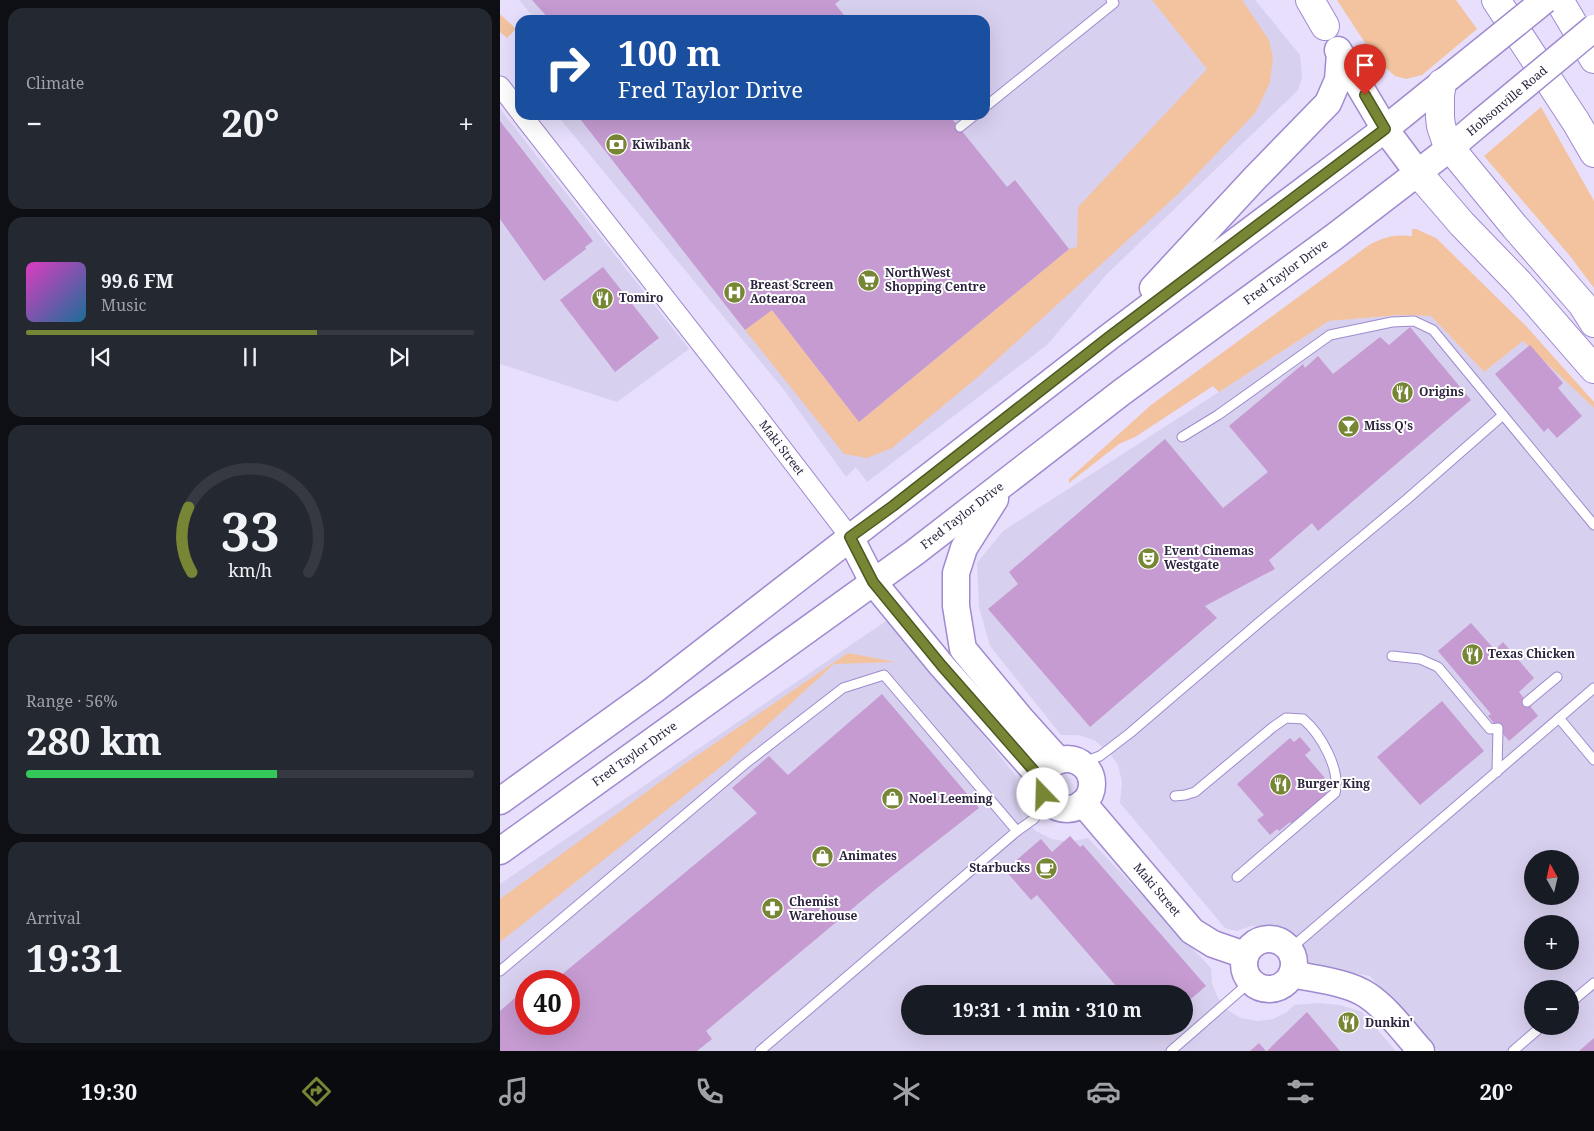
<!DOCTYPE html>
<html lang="en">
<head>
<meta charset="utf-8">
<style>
	body { margin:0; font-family:"Noto Serif",serif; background:#242831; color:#f1f3f6; height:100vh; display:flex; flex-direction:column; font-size:19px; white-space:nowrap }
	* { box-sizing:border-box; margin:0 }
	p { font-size:16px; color:#9ea1a6 }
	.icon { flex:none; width:28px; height:28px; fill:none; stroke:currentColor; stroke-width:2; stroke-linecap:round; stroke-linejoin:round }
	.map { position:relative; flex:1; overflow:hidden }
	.sheet { display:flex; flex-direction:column; gap:8px; padding:8px; background:#0d0f14; width:500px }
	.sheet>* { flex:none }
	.banner { position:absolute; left:15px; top:15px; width:475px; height:105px; border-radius:15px; box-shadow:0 5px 20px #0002; background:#1a4fa0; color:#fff; overflow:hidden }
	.needle { width:32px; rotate:352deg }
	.buttons { position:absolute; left:1024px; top:850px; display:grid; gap:10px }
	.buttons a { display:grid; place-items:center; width:55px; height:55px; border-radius:50%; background:#171b24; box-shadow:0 5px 20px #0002; font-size:25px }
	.speed { position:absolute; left:15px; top:970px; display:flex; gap:10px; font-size:25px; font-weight:700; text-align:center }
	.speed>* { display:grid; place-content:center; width:65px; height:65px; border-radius:50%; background:#171b24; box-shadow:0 5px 20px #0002; line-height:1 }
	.speed .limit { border:8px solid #d22; background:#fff; color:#111 }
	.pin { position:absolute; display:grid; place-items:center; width:42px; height:42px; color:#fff; margin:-51px -21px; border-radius:50% 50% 50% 0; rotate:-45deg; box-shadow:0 0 5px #0007 }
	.pin .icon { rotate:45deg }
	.me { position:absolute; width:55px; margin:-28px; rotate:339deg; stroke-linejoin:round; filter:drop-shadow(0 0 4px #0008) }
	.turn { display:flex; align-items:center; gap:18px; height:105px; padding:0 20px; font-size:22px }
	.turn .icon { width:65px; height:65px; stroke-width:2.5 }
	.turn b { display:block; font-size:35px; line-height:42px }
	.big { font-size:38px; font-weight:700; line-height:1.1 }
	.sheet .widget { flex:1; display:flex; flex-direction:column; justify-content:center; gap:8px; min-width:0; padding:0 18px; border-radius:15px; background:#242831 }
	.sheet .dial { align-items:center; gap:0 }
	.dial svg { height:130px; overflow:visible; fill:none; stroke:#363941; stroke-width:7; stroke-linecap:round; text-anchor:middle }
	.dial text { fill:#f1f3f6; stroke:none }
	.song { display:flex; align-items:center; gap:15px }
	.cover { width:60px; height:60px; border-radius:8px; background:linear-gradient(135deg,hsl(310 70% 55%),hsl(200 70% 35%)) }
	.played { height:5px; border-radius:2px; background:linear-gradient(90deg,#778634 65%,#363941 65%) }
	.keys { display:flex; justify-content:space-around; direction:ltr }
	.heat { display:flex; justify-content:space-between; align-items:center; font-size:28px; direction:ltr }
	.charge { height:8px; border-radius:4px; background:linear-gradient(90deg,#34c759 56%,#363941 0) }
	.trip { position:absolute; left:401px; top:985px; width:292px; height:50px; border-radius:25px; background:#171b24; box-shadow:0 5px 20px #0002; font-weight:700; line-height:50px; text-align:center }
	.tabs { display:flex; height:80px; justify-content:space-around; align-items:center; background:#090b0e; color:#9ea1a6 }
	.tabs .icon { width:35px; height:35px }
	.tabs .selected { color:#778634 }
	.tabs b { font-size:22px; color:#f1f3f6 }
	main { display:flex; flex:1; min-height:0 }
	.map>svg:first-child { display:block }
	.built { fill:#d8d0ef; fill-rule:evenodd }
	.green { fill:#f3c39f }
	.building { fill:#c59bd1 }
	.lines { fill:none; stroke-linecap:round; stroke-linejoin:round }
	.lane-casing { stroke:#a08acf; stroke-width:11 }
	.street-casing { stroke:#a08acf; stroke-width:21 }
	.secondary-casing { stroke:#a08acf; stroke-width:29 }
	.highway-casing { stroke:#a08acf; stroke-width:30 }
	.lane { stroke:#fff; stroke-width:9 }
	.street { stroke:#fff; stroke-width:19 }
	.secondary { stroke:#fff; stroke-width:26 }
	.highway { stroke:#fff; stroke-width:28 }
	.secondary-bridge-casing { stroke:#a08acf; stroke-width:29; stroke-linecap:butt }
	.secondary-bridge { stroke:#fff; stroke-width:26 }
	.route-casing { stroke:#4d5722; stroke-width:12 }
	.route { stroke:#778634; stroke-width:9 }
	.labels { text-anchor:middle; stroke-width:4; stroke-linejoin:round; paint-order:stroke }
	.street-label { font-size:12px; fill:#2d2440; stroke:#fff }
	.poi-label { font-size:12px; font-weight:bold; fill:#2d2440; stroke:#fff; text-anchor:start }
</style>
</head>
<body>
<main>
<section class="sheet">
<div class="widget"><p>Climate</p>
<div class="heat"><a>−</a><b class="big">20°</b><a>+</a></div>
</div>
<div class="widget">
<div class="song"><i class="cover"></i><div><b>99.6 FM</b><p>Music</p></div></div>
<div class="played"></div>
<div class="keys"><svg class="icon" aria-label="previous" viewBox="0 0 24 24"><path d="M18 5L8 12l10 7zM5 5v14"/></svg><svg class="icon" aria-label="pause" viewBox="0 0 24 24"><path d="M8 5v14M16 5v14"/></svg><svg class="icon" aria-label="next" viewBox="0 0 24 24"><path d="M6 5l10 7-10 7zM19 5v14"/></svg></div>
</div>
<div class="widget dial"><svg viewBox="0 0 100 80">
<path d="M14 69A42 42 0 1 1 86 69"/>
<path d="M14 69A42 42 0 0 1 12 29" stroke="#778634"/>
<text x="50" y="56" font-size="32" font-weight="700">33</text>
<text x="50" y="72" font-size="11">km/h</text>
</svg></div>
<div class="widget"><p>Range · 56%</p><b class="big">280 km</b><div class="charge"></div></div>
<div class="widget"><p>Arrival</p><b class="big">19:31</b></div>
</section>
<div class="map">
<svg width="1094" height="1051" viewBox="0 0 1094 1051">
	<rect width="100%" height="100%" fill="#e7dffc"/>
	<g class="built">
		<polygon points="19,0 755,0 800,55 802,77 798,90 606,275 547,345 367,482 356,467 346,477 284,390 57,115 485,115 485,20 36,20"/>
		<polygon points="0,109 189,349 117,402 0,364"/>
		<path d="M900 315 931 316 984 372 1023 341 1094 408V1051H938L870 976 805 963 803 954 794 941 782 932 767 926H751L737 931 725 928 620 803 622 782 618 765 608 751 594 740 578 735H561L490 646 479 607 477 563 503 531 829 321ZM1032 859H1070V896H1032ZM1032 924H1070V961H1032ZM1032 989H1070V1026H1032Z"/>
		<path d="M389 619 516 776 515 783 516 801 523 818 536 831 552 839 570 842 588 838 711 968 712 984 718 998 727 1010 741 1018 757 1021 773 1019 787 1012 794 1005 818 1003 840 1005 862 1012 896 1051H0V884ZM26 981H69V1024H26ZM410 994H685V1026H410Z"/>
	</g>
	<g class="green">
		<polygon points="652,0 742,0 769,40 773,58 770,82 756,112 678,194 479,376 392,448 367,458 344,454 245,330 272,310 359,422 569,249 577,247 578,207 707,69"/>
		<polygon points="837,0 956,0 977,29 922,75 906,79 895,76 875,58"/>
		<polygon points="0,14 16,29 7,38 0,32"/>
		<polygon points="1041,107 1094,201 1094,288 1070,256 984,156"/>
		<path d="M912 229H916L936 238 1026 326 1094 402V408L1023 341 984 372 931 316 900 315 829 321 719 392 713 386 635 437 619 444 569 483V479L651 405 869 245C883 237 895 234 912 236Z"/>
		<polygon points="348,653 396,662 334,664 228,761 0,942 0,899 186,763"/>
	</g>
	<g class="building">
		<polygon points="32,0 340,0 335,4 348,20 50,20"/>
		<polygon points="77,115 449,115 507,187 515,180 569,249 359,422 272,310 245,330"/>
		<polygon points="0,121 93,241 85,247 86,249 44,281 0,219"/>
		<polygon points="103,267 159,338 115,372 60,300"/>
		<polygon points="910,327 971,400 818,531 812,523 769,560 775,569 705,606 717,618 590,727 488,609 518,584 509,572 665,439 723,508 768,472 729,426 803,364 805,368 818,356 833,374 880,337 889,345"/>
		<polygon points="1030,345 1063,383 1058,388 1082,416 1057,438 1048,428 1044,432 995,374"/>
		<polygon points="971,623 995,650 1003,642 1034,678 1019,692 1038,716 1009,741 988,716 991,714 938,651"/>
		<polygon points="382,694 479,808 377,888 206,1031 212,1039 197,1051 0,1051 0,1011 26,988 26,1024 69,1024 69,981 54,981 257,813 232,788 269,756 288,775"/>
		<polygon points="942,701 984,751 920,805 877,757"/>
		<polygon points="800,737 811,750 805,755 832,786 826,791 827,793 792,824 790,822 779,831 777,829 770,835 757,820 764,815 737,784 790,738 794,742"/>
		<polygon points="570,836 580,847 583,845 706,986 685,1004 685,994 623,994 537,895 531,900 505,870 541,839 552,852"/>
		<polygon points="807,1012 840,1051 767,1051"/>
		<polygon points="848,1013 857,1024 847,1033 838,1022"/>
		<polygon points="1094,1038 1094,1051 1079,1051"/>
		<polygon points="759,1043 766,1051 750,1051"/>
	</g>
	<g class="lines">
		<defs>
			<g id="lane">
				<polyline points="485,107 614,3 611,0"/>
				<polyline points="460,127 475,115"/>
				<polyline points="682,437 718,415 830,335 892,322 914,321 933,330 1003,415"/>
				<polyline points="892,656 920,659 938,667 990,729 998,728 997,772"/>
				<polyline points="1027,702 1057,677"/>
				<polyline points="1059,718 1094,760"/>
				<polyline points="581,763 600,756 630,733 762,620 906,500 1003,415 1094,525"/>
				<path d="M675 796 685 795 695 792 773 727 786 718 803 719C821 734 841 770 835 793L737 877"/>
				<polyline points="790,949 1094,688"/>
				<polyline points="0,971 245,764 343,688 384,675 517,831"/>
				<polyline points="1070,1003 1094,983"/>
				<polyline points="260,1051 517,831 534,819 547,800"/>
				<polyline points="671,1051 750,982"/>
				<polyline points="1013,1051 1042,1026"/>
			</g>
			<g id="street">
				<polyline points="0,86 20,112"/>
				<path id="s1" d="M22 115 241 395 350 537"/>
			</g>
			<g id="secondary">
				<polyline points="838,50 885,129 918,173"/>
				<polyline points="653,288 755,178 828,103 838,80 840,54"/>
				<polyline points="495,499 464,548 456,573 456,606 463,649 522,720 558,760"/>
				<polyline points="350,537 373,582 442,666 542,779"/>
				<circle cx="567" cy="784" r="25"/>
				<polyline points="0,801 154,690 609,337 885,129 947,79"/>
				<path id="s2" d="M583 803 692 931 713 944 745 955"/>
				<path id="s3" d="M0 851 414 553 622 392 834 237 950 148 982 121"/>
				<circle cx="769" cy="964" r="25"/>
				<path d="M792 974C814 979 848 982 867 995 888 1009 904 1032 921 1051"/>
			</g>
			<g id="highway">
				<polyline points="810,0 825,26"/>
				<polyline points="996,0 1076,122 1094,153"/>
				<polyline points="1059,0 1094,59"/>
				<polyline points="942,83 940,95 940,117 941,126 947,144 1015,227 1082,304 1094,323"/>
				<polyline points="918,173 962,224 1019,283 1094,369"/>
			</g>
		</defs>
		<use href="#lane" class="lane-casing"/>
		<use href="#street" class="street-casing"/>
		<use href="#secondary" class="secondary-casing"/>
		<use href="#highway" class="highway-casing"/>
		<use href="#lane" class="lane"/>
		<use href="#street" class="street"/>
		<use href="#secondary" class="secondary"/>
		<use href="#highway" class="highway"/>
		<defs>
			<g id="secondary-bridge">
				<polyline points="947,79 1045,0"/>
				<polyline points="982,121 1094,28"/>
			</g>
		</defs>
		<use href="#secondary-bridge" class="secondary-bridge-casing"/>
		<use href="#secondary-bridge" class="secondary-bridge"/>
	</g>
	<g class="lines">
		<defs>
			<polyline id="route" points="543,794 542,780 442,666 373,582 350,537 393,506 609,337 885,129 865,95"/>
		</defs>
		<use href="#route" class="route-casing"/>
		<use href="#route" class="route"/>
	</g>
	<defs>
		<symbol id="bank-disc" viewBox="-11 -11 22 22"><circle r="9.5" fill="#778634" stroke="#fff"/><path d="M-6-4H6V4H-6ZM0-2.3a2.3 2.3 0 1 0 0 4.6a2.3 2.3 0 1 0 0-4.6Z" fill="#fff"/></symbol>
		<symbol id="supermarket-disc" viewBox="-11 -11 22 22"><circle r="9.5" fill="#778634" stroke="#fff"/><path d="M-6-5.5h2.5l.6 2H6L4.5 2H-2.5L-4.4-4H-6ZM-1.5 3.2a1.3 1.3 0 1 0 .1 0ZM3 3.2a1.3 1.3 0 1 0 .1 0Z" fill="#fff"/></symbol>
		<symbol id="hospital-disc" viewBox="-11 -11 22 22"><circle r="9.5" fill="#778634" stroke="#fff"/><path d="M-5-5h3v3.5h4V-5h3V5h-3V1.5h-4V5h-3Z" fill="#fff"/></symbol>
		<symbol id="restaurant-disc" viewBox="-11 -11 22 22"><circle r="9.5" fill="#778634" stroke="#fff"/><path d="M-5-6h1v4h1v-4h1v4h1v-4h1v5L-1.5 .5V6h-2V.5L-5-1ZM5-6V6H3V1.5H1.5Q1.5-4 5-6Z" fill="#fff"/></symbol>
		<symbol id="bar-disc" viewBox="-11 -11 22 22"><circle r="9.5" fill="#778634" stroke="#fff"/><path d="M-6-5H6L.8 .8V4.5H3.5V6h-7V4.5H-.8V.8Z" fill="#fff"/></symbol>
		<symbol id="theatre-disc" viewBox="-11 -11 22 22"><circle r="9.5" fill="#778634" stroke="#fff"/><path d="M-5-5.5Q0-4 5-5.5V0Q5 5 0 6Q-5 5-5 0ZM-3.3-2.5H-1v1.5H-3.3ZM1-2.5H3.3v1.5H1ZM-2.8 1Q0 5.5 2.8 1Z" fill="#fff"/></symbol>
		<symbol id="shop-disc" viewBox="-11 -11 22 22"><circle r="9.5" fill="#778634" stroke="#fff"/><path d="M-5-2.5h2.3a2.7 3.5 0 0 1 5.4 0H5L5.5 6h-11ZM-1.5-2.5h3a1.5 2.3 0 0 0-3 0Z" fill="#fff"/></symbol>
		<symbol id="cafe-disc" viewBox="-11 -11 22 22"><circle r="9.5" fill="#778634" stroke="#fff"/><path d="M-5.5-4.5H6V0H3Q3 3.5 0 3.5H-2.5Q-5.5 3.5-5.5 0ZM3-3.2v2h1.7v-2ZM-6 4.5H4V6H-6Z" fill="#fff"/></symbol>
		<symbol id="pharmacy-disc" viewBox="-11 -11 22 22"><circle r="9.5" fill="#778634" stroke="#fff"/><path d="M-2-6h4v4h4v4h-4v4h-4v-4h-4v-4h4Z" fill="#fff"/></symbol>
	</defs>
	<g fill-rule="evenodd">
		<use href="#bank-disc" x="104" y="132" width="25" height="25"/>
		<use href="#supermarket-disc" x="356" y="268" width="25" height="25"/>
		<use href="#hospital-disc" x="222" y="280" width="25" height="25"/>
		<use href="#restaurant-disc" x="90" y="286" width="25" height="25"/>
		<use href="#restaurant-disc" x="890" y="380" width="25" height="25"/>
		<use href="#bar-disc" x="836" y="414" width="25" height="25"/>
		<use href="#theatre-disc" x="636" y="546" width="25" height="25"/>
		<use href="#restaurant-disc" x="960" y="642" width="25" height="25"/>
		<use href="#restaurant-disc" x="768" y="772" width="25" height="25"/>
		<use href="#shop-disc" x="380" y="786" width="25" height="25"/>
		<use href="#shop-disc" x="310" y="844" width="25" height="25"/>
		<use href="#cafe-disc" x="534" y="856" width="25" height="25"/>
		<use href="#pharmacy-disc" x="260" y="896" width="25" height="25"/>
		<use href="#restaurant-disc" x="836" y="1010" width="25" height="25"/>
	</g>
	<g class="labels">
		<g class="street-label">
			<text transform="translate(1007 101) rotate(-40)" y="4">Hobsonville Road</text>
			<text dy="4" stroke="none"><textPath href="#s3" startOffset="976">Fred Taylor Drive</textPath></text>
			<text dy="4" stroke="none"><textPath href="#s1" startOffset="422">Maki Street</textPath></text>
			<text dy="4" stroke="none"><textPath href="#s3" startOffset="571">Fred Taylor Drive</textPath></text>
			<text dy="4" stroke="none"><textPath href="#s3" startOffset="166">Fred Taylor Drive</textPath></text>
			<text dy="4" stroke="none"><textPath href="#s2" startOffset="114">Maki Street</textPath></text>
		</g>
		<g class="poi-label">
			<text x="132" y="149">Kiwibank</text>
			<text x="385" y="277">NorthWest<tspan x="385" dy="14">Shopping Centre</tspan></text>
			<text x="250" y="289">Breast Screen<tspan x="250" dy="14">Aotearoa</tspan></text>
			<text x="119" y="302">Tomiro</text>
			<text x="919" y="396">Origins</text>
			<text x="864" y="430">Miss Q's</text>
			<text x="664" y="555">Event Cinemas<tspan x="664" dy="14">Westgate</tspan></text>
			<text x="988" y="658">Texas Chicken</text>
			<text x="797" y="788">Burger King</text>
			<text x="409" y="803">Noel Leeming</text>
			<text x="339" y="860">Animates</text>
			<text x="530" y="872" text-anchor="end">Starbucks</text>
			<text x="289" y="906">Chemist<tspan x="289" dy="14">Warehouse</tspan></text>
			<text x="865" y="1027">Dunkin'</text>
		</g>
	</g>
</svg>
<div class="buttons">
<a><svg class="needle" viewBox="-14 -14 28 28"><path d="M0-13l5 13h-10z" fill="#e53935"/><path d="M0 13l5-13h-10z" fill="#9ea1a6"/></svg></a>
<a>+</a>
<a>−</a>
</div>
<div class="speed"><div class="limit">40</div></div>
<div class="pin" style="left:865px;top:95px;background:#d93025"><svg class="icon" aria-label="arrive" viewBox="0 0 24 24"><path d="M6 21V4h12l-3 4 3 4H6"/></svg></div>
<svg class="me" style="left:543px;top:794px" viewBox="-20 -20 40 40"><circle r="19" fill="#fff"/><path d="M0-13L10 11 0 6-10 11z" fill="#778634"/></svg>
<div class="trip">19:31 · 1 min · 310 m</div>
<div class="banner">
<div class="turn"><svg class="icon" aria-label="right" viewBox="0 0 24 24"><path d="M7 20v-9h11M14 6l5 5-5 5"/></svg><div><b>100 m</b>Fred Taylor Drive</div></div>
</div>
</div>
</main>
<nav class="tabs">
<b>19:30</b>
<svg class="icon selected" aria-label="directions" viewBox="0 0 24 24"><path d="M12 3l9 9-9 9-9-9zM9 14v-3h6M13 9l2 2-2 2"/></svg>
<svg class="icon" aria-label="music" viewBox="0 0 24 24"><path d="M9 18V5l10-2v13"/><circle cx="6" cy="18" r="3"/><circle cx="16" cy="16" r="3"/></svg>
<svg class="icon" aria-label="phone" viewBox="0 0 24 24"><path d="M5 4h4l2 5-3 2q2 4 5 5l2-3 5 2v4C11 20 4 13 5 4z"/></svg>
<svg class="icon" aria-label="climate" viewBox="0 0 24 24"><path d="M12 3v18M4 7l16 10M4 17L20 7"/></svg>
<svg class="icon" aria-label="car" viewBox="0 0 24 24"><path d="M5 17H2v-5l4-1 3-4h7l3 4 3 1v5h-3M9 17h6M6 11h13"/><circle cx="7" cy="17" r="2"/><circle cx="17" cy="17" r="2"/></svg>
<svg class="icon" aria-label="filters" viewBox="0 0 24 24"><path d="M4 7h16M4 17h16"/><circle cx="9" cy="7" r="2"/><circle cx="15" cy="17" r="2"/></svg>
<b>20°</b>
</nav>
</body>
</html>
